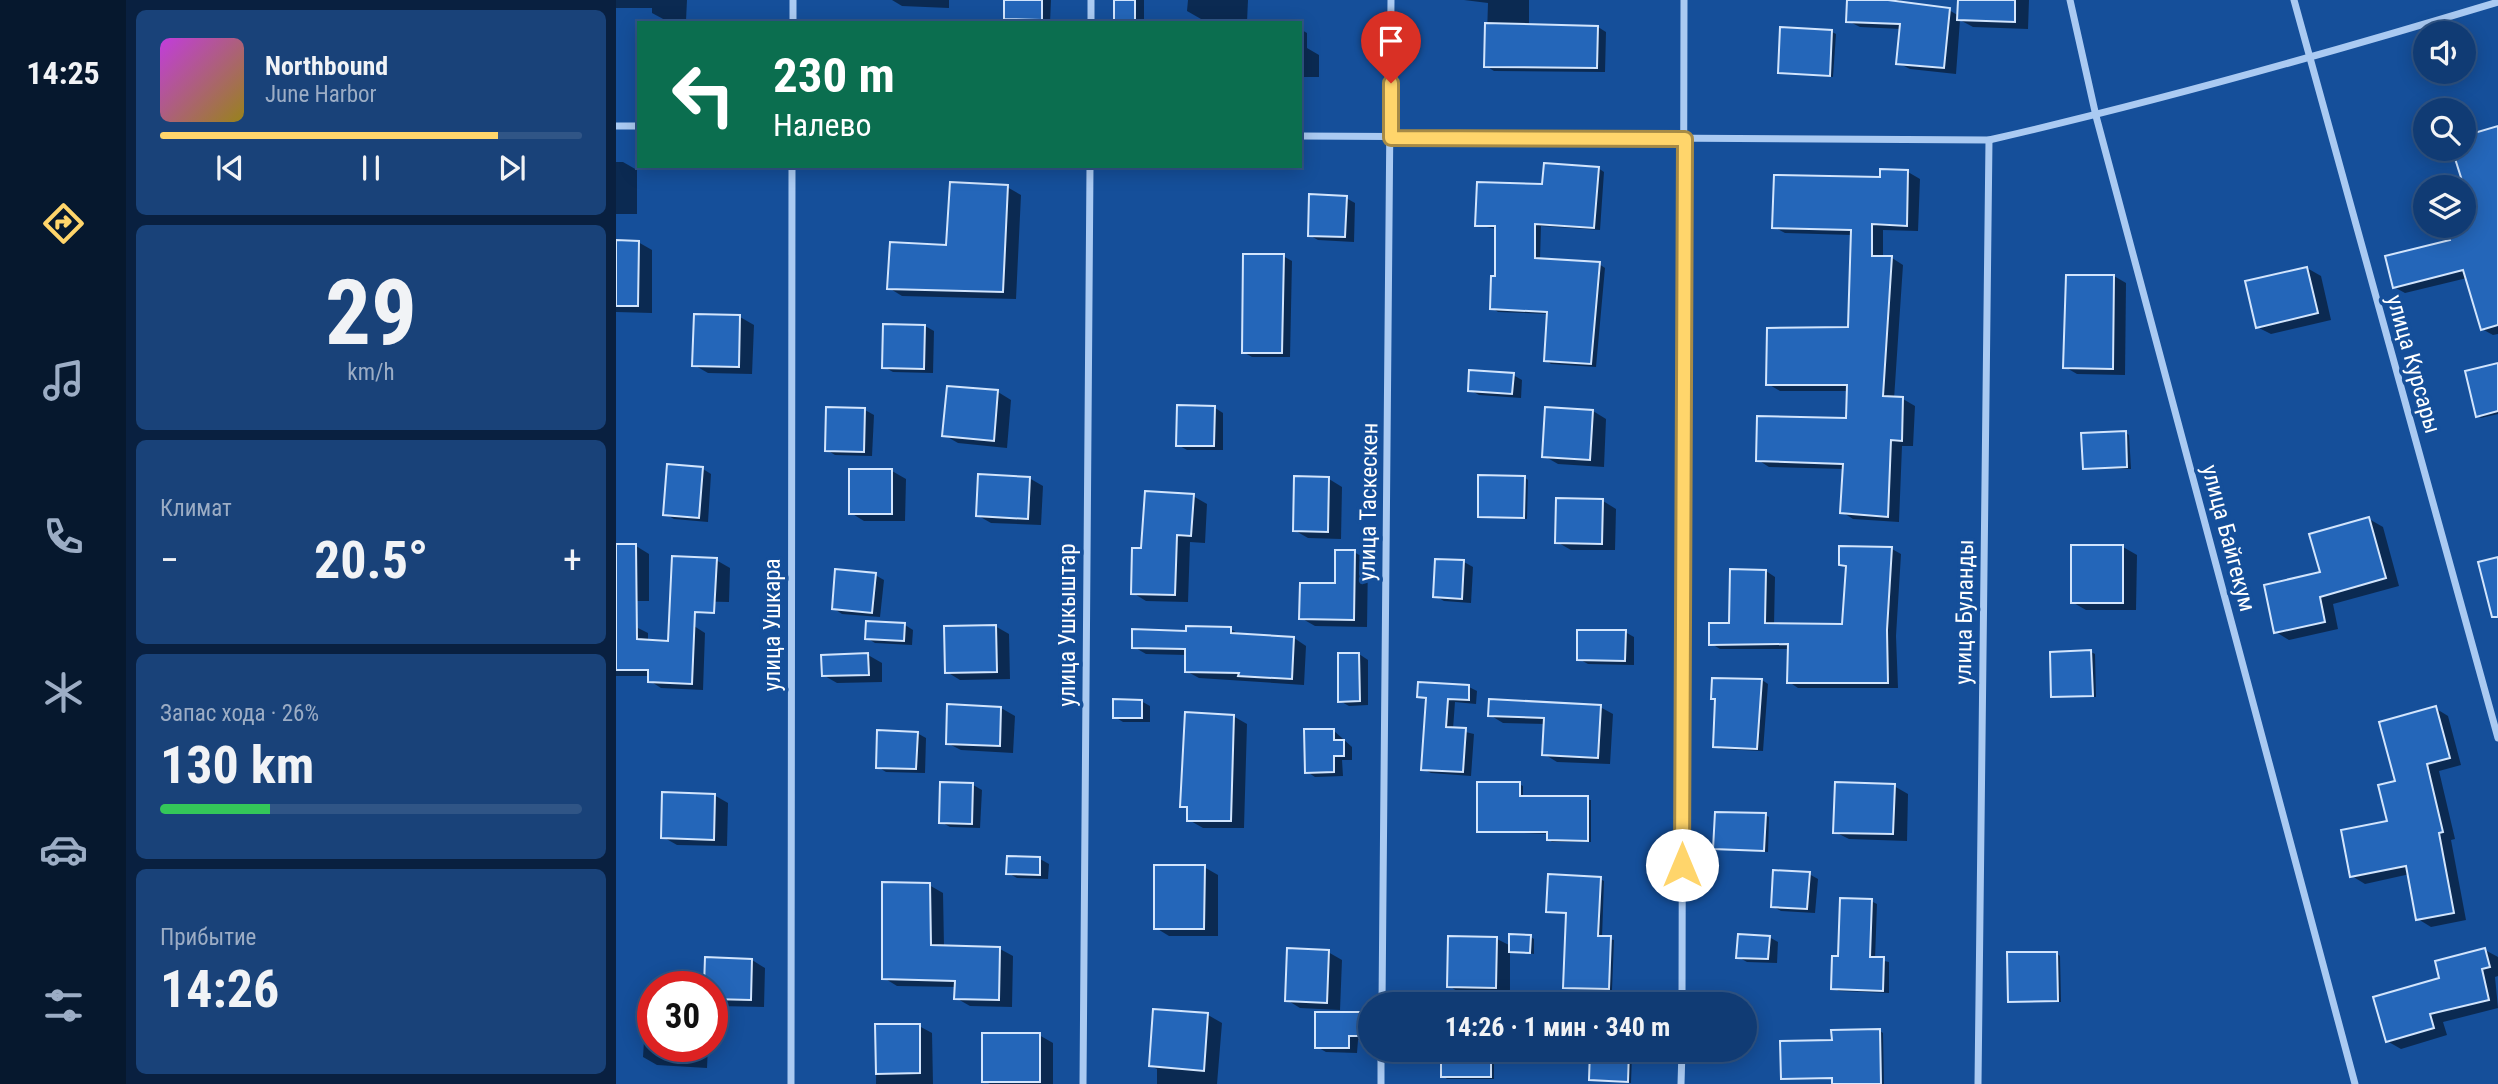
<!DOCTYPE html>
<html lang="ru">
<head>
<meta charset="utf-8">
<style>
	body { margin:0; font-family:"Roboto Condensed",sans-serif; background:#194279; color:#f1f3f6; height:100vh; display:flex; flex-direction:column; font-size:26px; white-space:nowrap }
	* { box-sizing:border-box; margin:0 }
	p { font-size:23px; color:#9cadc5 }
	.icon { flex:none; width:38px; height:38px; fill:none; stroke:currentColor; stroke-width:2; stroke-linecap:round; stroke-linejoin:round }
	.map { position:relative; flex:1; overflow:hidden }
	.sheet { display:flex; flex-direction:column; gap:10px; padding:10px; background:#092040; width:490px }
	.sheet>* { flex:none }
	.banner { position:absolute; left:21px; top:21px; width:665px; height:147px; border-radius:0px; box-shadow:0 4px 18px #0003,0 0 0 2px #305586; background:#0b6e4f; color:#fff; overflow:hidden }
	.tools { position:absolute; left:1797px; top:21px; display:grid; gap:14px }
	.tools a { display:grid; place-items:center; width:63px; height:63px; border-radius:50%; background:#103b74; box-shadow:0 4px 18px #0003,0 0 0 2px #305586; font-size:35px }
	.speed { position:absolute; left:21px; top:971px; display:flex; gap:14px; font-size:35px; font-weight:700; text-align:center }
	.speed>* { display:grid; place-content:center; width:91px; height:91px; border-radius:50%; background:#103b74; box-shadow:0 4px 18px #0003,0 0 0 2px #305586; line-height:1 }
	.speed .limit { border:10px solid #d22; background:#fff; color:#111 }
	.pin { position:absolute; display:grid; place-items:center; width:60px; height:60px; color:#fff; margin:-72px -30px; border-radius:50% 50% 50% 0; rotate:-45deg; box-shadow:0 0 7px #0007 }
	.pin .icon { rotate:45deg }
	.me { position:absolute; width:77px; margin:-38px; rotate:0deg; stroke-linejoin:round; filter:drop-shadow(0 0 5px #0008) }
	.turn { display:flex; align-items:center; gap:24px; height:147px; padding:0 21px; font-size:32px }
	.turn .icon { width:91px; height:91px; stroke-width:2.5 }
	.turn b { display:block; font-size:49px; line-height:60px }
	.big { font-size:52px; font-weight:700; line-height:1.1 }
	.sheet .widget { flex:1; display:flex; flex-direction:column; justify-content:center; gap:10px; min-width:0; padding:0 24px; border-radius:10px; background:#194279 }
	.sheet .dial { align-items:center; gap:0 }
	.dial b { font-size:91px; line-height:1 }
	.song { display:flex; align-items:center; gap:21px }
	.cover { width:84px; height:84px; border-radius:10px; background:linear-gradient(135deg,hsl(290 70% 55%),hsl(50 70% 35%)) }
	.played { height:7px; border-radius:4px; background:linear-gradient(90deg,#ffd56b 80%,#305586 80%) }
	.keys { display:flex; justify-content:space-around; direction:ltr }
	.heat { display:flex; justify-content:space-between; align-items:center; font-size:38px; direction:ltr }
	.charge { height:10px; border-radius:5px; background:linear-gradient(90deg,#34c759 26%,#305586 0) }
	.trip { position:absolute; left:742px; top:992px; width:399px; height:70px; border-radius:35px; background:#103b74; box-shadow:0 4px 18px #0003,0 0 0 2px #305586; font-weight:700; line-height:70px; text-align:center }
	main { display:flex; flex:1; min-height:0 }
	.menu { display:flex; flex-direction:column; width:126px; justify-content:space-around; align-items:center; background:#06182e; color:#9cadc5 }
	.menu .icon { width:49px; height:49px }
	.menu .selected { color:#ffd56b }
	.menu b { font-size:32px; color:#f1f3f6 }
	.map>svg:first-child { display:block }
	.shadow { fill:#0007 }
	.building { fill:#2466b9; stroke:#d2e5fd; stroke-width:2 }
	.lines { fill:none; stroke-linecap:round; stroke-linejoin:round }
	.minor { stroke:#aacaf2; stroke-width:7 }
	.route-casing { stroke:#a68a46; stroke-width:18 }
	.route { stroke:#ffd56b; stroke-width:12 }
	.labels { text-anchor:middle; stroke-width:7; stroke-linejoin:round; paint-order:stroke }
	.street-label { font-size:23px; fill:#fff; stroke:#154f9a }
</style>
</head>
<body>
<main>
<nav class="menu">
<b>14:25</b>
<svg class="icon selected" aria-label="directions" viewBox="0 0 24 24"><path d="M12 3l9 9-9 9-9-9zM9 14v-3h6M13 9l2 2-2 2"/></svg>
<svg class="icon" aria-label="music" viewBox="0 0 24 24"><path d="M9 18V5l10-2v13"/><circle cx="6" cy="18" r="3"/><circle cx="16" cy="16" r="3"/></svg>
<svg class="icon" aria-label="phone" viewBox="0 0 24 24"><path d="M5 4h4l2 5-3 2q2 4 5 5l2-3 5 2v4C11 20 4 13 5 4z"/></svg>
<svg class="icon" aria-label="climate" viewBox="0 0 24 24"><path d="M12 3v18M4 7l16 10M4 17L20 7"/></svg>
<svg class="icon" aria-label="car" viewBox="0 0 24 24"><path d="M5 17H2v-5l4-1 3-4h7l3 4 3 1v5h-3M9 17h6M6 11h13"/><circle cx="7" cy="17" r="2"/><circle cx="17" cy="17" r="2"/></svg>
<svg class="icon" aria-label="filters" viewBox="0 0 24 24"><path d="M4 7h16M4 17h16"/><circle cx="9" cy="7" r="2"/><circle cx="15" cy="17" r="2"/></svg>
</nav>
<section class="sheet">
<div class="widget">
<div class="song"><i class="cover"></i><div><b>Northbound</b><p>June Harbor</p></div></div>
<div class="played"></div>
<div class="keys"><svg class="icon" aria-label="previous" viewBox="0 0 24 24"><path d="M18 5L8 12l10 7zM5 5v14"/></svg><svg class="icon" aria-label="pause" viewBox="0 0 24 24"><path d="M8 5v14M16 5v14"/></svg><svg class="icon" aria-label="next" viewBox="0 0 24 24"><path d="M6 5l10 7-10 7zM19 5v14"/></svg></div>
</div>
<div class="widget dial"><b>29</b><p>km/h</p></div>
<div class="widget"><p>Климат</p>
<div class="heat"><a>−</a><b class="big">20.5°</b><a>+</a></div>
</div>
<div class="widget"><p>Запас хода · 26%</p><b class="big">130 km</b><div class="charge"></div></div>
<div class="widget"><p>Прибытие</p><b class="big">14:26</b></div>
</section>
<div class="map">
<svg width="1882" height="1084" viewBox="0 0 1882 1084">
	<rect width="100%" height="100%" fill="#154f9a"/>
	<g class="shadow">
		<polygon points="0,0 71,0 70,21 49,20 36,13 36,8 0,8"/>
		<polygon points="276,0 333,0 333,8 286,6"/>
		<polygon points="390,0 435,0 434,23 397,23 390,18"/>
		<polygon points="500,0 528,0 528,23 507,23 500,19"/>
		<polygon points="572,0 632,0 631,22 585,19 571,11"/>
		<polygon points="848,0 913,0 913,26 982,27 990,32 989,72 878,71 870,66 872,3"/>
		<polygon points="1233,0 1284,0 1284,5 1333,10 1343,16 1344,0 1413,0 1412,29 1357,27 1344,20 1340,74 1294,69 1282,63 1285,29 1244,27 1232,21"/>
		<polygon points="684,29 691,33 691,48 703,55 703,77 684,77"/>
		<polygon points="1216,32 1220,34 1217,77 1163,72"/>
		<polygon points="1882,128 1882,334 1877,335 1866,329 1851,278 1789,293 1778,287 1836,241 1833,226 1848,226 1848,195 1852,194 1838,149 1848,149 1848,138"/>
		<polygon points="0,162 7,162 21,170 21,214 0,214"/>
		<polygon points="982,168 988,172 984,230 925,226 924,260 983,264 989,268 980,367 935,364 929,360 932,314 882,312 876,308 880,278 880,229 861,225 928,186"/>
		<polygon points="1266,171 1292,172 1304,179 1302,231 1267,230 1267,258 1276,258 1287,265 1278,399 1287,399 1299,406 1297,446 1286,446 1283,522 1237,519 1226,512 1229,469 1153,467 1142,460 1232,420 1233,391 1164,391 1152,384 1234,329 1236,235 1169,233 1158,227 1266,179"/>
		<polygon points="391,187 405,195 400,299 286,296 273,288 331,247"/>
		<polygon points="730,198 739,203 738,242 702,240 693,235"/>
		<polygon points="0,242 22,242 36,250 36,313 0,312"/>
		<polygon points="667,256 676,261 674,357 636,357 627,352"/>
		<polygon points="1691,268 1705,276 1715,320 1655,334 1641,327"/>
		<polygon points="1498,276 1510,283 1509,375 1461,374 1449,367"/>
		<polygon points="124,317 138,325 136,374 92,373 78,365"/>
		<polygon points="309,326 318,331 317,373 277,372 268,367"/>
		<polygon points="1882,365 1882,414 1865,418 1861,415"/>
		<polygon points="897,375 906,380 905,398 863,395 854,390"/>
		<polygon points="382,392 395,400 391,448 342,443 328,435"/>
		<polygon points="599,408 607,413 607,450 571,450 562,445"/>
		<polygon points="249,410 258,415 256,456 219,455 211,450"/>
		<polygon points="977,411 990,419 988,467 942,464 928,456"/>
		<polygon points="1510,433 1513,435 1515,469 1469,468"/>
		<polygon points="87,469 95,474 92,522 58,519 49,514"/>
		<polygon points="276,471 290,479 289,521 248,521 235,513"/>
		<polygon points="908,477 912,480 911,519 863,516"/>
		<polygon points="413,478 427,486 425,525 375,523 361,515"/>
		<polygon points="713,479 726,487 725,539 692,538 678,530"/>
		<polygon points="577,496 591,504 589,543 574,542 572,602 530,601 517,593 527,550"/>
		<polygon points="987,501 1000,509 999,550 955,550 941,542"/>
		<polygon points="1753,519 1767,527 1783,586 1717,604 1722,629 1673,640 1660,632"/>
		<polygon points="0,546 20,546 33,554 33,601 0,601"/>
		<polygon points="1507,547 1521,555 1520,610 1470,610 1456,602"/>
		<polygon points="1276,549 1285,554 1280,636 1282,688 1182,688 1173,682 1174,649 1104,649 1094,643 1114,625 1150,571 1159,577 1158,625 1228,626 1231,569 1224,564"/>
		<polygon points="738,552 752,560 751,627 699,626 685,618 721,585"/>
		<polygon points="100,560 114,568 113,602 70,601"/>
		<polygon points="848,562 857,567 855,603 828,601 819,596"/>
		<polygon points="259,575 268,580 264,617 226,614 217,608"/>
		<polygon points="289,625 297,630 296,645 259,643 251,638"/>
		<polygon points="78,626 89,633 87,690 45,688 34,681 34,676 0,676 0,627 20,627 32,633 32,642 54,643"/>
		<polygon points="379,626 393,634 394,679 344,680 331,672"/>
		<polygon points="615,629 626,636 678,638 690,646 688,685 583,678 570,671 571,655 530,654 518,647 572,633"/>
		<polygon points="1009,632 1018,637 1018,665 972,664 963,659"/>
		<polygon points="1475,652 1479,654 1480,697 1437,696"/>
		<polygon points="743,654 752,660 752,705 733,706 724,701"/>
		<polygon points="252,655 266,663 266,682 221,683 207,675"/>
		<polygon points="1146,680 1152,684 1147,751 1105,749 1099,746 1101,701 1097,698"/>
		<polygon points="853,687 861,691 860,704 839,702 837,729 858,734 855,776 815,773 807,769 811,701 803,696"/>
		<polygon points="525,701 534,706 534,722 507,722 499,717"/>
		<polygon points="984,707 997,714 994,764 941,762 928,754 930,724 887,723 874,715"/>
		<polygon points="385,708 399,716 397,753 345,750 331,743"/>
		<polygon points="1819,708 1832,716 1845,765 1823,771 1839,839 1835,840 1850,920 1815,927 1802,919 1794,874 1749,884 1736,876 1773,822 1781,782"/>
		<polygon points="617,716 631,724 628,828 587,828 573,820 573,810 566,806"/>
		<polygon points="717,730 736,747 736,760 726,760 727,776 699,777 690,771"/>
		<polygon points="301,733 310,738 309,773 270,772 262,767"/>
		<polygon points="903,784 907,786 907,798 975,800 975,842 936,842 932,839 932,834 863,831"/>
		<polygon points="357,785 366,790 364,828 334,827 325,822"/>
		<polygon points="1278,786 1292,794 1291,841 1233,839 1219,832"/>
		<polygon points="98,795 112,803 111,846 61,845 47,837"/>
		<polygon points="1149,815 1153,817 1152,852 1099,848"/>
		<polygon points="424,859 433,864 432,879 401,878 392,873"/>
		<polygon points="588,867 602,875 602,936 553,936 540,928"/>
		<polygon points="1193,874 1202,879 1199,913 1165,911 1156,906"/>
		<polygon points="984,879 988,881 986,938 998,940 996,990 953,989 949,987 951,914 932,911"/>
		<polygon points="313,885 327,893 328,947 384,949 397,956 396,1007 354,1006 340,998 341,987 281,986 268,978"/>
		<polygon points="1255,901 1261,904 1259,959 1273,962 1273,993 1223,991 1217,988 1224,958"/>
		<polygon points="915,937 918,939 918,954 894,951 894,995 846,994 833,986 881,939 895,946"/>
		<polygon points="1153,937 1162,942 1161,963 1131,962 1122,957"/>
		<polygon points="1869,950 1882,957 1882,976 1879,977 1882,1008 1827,1022 1831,1035 1785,1049 1771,1041 1825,979"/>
		<polygon points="712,952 726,960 724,1010 684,1008 671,1000"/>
		<polygon points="1440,953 1444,956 1445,1002 1394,1001"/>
		<polygon points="136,960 149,968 148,1007 103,1006 96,1002 96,987 90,987"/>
		<polygon points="30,1008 37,1009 37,1046 92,1046 91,1068 41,1065 27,1057"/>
		<polygon points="745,1014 753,1019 753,1040 742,1040 741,1053 710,1052 701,1047"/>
		<polygon points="592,1015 606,1023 601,1084 541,1084 541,1069 534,1066"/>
		<polygon points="261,1026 303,1026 316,1033 317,1084 260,1084"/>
		<polygon points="1263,1030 1267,1033 1268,1084 1218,1084 1218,1079 1166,1078 1217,1041"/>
		<polygon points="423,1035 437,1043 437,1084 374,1084 368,1081"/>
		<polygon points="827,1050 878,1050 878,1079 831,1079 827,1076"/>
		<polygon points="1012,1052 1016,1054 1015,1083 975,1079"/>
	</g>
	<g class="building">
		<polygon points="388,0 426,0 426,20 388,19"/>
		<rect x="498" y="0" width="21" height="20"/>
		<polygon points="1231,0 1272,0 1334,8 1328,68 1280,64 1284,24 1230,22"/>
		<polygon points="1342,0 1399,0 1399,22 1341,20"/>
		<polygon points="869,23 982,26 981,68 868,67"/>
		<polygon points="1164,27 1216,30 1214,76 1162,73"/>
		<polygon points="1882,126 1882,325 1865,330 1847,270 1777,288 1769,256 1834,240 1831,226 1848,226 1848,187 1836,149 1848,149 1848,136"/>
		<polygon points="928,163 983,167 978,228 919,224 919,258 984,262 975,364 928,361 931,312 874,309 875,276 879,276 879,226 859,226 861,182 926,184"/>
		<polygon points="1264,169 1292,170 1291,226 1256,224 1256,256 1276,256 1267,396 1287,397 1286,441 1275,440 1272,517 1224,513 1227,464 1140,461 1141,416 1230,418 1231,385 1150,385 1151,328 1232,327 1235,230 1156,228 1158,175 1264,177"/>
		<polygon points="334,182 392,185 387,292 271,289 274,242 330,245"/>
		<polygon points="693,194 731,196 729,237 692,236"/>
		<polygon points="0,240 23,241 22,306 0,306"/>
		<polygon points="627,254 668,254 666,353 626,353"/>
		<polygon points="1691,267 1702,313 1640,328 1629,281"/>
		<polygon points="1450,275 1498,275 1497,369 1447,368"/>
		<polygon points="78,314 124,315 123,367 76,366"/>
		<polygon points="267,324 309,325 308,369 266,368"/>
		<polygon points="1882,363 1882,411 1860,417 1849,371"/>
		<polygon points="853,370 898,373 896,394 852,391"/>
		<polygon points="331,386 382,390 378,441 326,436"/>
		<polygon points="561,405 599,406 598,446 560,446"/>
		<polygon points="210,407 249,408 248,452 209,451"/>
		<polygon points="929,407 977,410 974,460 926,457"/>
		<polygon points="1510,431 1511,467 1467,469 1465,433"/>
		<polygon points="51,464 87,467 83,518 47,515"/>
		<rect x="233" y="469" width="43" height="45"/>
		<polygon points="362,474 414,477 412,519 360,516"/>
		<polygon points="862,475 909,476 908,518 862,517"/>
		<polygon points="678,476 713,477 712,532 677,531"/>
		<polygon points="529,491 578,494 575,536 561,535 559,595 515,594 516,548 525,548"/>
		<polygon points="940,498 987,499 986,544 939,543"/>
		<polygon points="1753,517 1770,578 1704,597 1709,622 1658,633 1648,585 1704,572 1693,534"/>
		<polygon points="0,544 20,544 21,639 52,641 56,556 101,558 98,613 79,612 76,684 32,682 32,670 0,670"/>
		<rect x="1455" y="545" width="52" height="58"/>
		<polygon points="1223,546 1276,547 1271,630 1272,683 1171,683 1172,644 1093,645 1093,623 1113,623 1114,569 1150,570 1149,623 1226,624 1230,566 1223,565"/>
		<polygon points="719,550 739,550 738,620 683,619 684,583 719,583"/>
		<polygon points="1882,557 1882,617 1876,617 1862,562"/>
		<polygon points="819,559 848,560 846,599 817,597"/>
		<polygon points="219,569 260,573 256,613 216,609"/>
		<polygon points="250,621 289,623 288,641 249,639"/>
		<polygon points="380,625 381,672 329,673 328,626"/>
		<polygon points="570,626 615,627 615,633 678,637 676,679 622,676 623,673 569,672 569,649 516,648 516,629 570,631"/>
		<polygon points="961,630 1010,630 1009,661 961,660"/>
		<polygon points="1475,650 1477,696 1435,697 1434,652"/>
		<polygon points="252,653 253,675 206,676 205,655"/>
		<polygon points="722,653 743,653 744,701 722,702"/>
		<polygon points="1096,678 1146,679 1141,749 1097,747 1099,699 1095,699"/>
		<polygon points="802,682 853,685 853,700 832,699 830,727 850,728 847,772 805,770 810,698 801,697"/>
		<polygon points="497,699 526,700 526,718 497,718"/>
		<polygon points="873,699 985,705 982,758 926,755 928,718 872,716"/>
		<polygon points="331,704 385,707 384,746 330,744"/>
		<polygon points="1820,706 1834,758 1811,764 1827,832 1823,833 1838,913 1800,920 1790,866 1734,877 1725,830 1771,821 1762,785 1779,781 1763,722"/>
		<polygon points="569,712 618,715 615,821 571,821 571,807 564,807"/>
		<polygon points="688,729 718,729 718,740 728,740 728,756 718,756 718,772 689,773"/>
		<polygon points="261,730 302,732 300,769 260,768"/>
		<polygon points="324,782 357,783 356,824 323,823"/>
		<polygon points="861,782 904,782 904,796 972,796 972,841 931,840 931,832 861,832"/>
		<polygon points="1219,782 1279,784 1277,834 1217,833"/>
		<polygon points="46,792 99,794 98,840 45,838"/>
		<polygon points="1099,812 1150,813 1148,851 1097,849"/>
		<polygon points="391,856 424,857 424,875 390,874"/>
		<polygon points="538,865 589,865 588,929 538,929"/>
		<polygon points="1157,870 1194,872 1191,909 1155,907"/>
		<polygon points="932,874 985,877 982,936 995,936 993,989 947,988 950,913 930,912"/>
		<polygon points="266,882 314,883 315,945 384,947 383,1000 338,999 339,981 266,979"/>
		<polygon points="1224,898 1256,899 1254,957 1268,957 1267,991 1215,989 1216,956 1222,956"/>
		<polygon points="893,934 915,935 914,953 893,952"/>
		<polygon points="1122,934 1154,936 1152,959 1120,958"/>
		<polygon points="832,936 881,937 880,988 831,987"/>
		<polygon points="671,948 713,950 711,1003 669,1001"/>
		<polygon points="1869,948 1874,967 1866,969 1873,1000 1814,1014 1818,1028 1770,1042 1757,997 1823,978 1819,961"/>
		<polygon points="1391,952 1441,952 1442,1001 1392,1002"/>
		<polygon points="89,957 136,959 135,1000 96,999 96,987 88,987"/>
		<polygon points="537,1009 592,1013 588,1071 533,1066"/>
		<polygon points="699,1012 745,1012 745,1036 733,1036 733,1048 699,1048"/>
		<polygon points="259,1024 304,1024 304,1073 260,1074"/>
		<polygon points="1264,1029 1265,1084 1216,1084 1216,1078 1165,1079 1164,1041 1216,1040 1215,1030"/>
		<rect x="366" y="1033" width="58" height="49"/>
		<rect x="825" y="1050" width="50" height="27"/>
		<polygon points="974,1050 1013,1050 1012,1082 973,1080"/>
	</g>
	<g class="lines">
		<g class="minor">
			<polyline points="1454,0 1480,116 1739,1084"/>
			<polyline points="1678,0 1882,738"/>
			<polyline points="177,23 177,0"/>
			<polyline points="475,23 475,0"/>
			<polyline points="0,126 23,126"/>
			<path d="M684 136 1373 140C1544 101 1713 53 1882 2"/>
			<polyline points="766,1004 775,0"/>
			<polyline points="1066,1004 1068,0"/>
			<polyline points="175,1084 176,166"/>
			<polyline points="467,1084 474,166"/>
			<polyline points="765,1084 765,1050"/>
			<polyline points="1065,1084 1066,1050"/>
			<polyline points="1362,1084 1373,140"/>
		</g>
	</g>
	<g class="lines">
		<defs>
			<polyline id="route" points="775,83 775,138 1069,139 1066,865"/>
		</defs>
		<use href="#route" class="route-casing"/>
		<use href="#route" class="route"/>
	</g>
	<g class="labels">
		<g class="street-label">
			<text transform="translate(1798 364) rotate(74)" y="8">улица Курсары</text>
			<text transform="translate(752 502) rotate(-89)" y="8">улица Таскескен</text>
			<text transform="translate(1613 538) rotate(75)" y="8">улица Байгекум</text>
			<text transform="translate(1348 612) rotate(-89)" y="8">улица Буланды</text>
			<text transform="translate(156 625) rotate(-90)" y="8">улица Ушкара</text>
			<text transform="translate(451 625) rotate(-90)" y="8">улица Ушкыштар</text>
		</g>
	</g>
</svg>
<div class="tools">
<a><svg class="icon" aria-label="sound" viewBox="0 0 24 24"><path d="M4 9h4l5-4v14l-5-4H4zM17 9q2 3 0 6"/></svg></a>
<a><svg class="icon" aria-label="search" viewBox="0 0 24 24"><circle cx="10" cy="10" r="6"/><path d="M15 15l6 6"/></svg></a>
<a><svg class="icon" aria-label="layers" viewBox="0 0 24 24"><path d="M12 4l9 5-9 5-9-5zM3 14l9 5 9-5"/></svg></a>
</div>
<div class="speed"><div class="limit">30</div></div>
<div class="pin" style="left:775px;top:83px;background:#d93025"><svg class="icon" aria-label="arrive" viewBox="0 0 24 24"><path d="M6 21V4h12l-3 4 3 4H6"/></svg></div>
<svg class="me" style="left:1066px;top:865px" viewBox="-20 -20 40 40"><circle r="19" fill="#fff"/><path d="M0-13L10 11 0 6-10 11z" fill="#ffd56b"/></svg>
<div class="trip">14:26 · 1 мин · 340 m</div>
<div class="banner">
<div class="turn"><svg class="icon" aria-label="left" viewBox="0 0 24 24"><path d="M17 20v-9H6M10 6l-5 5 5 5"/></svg><div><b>230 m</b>Налево</div></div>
</div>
</div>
</main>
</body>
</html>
